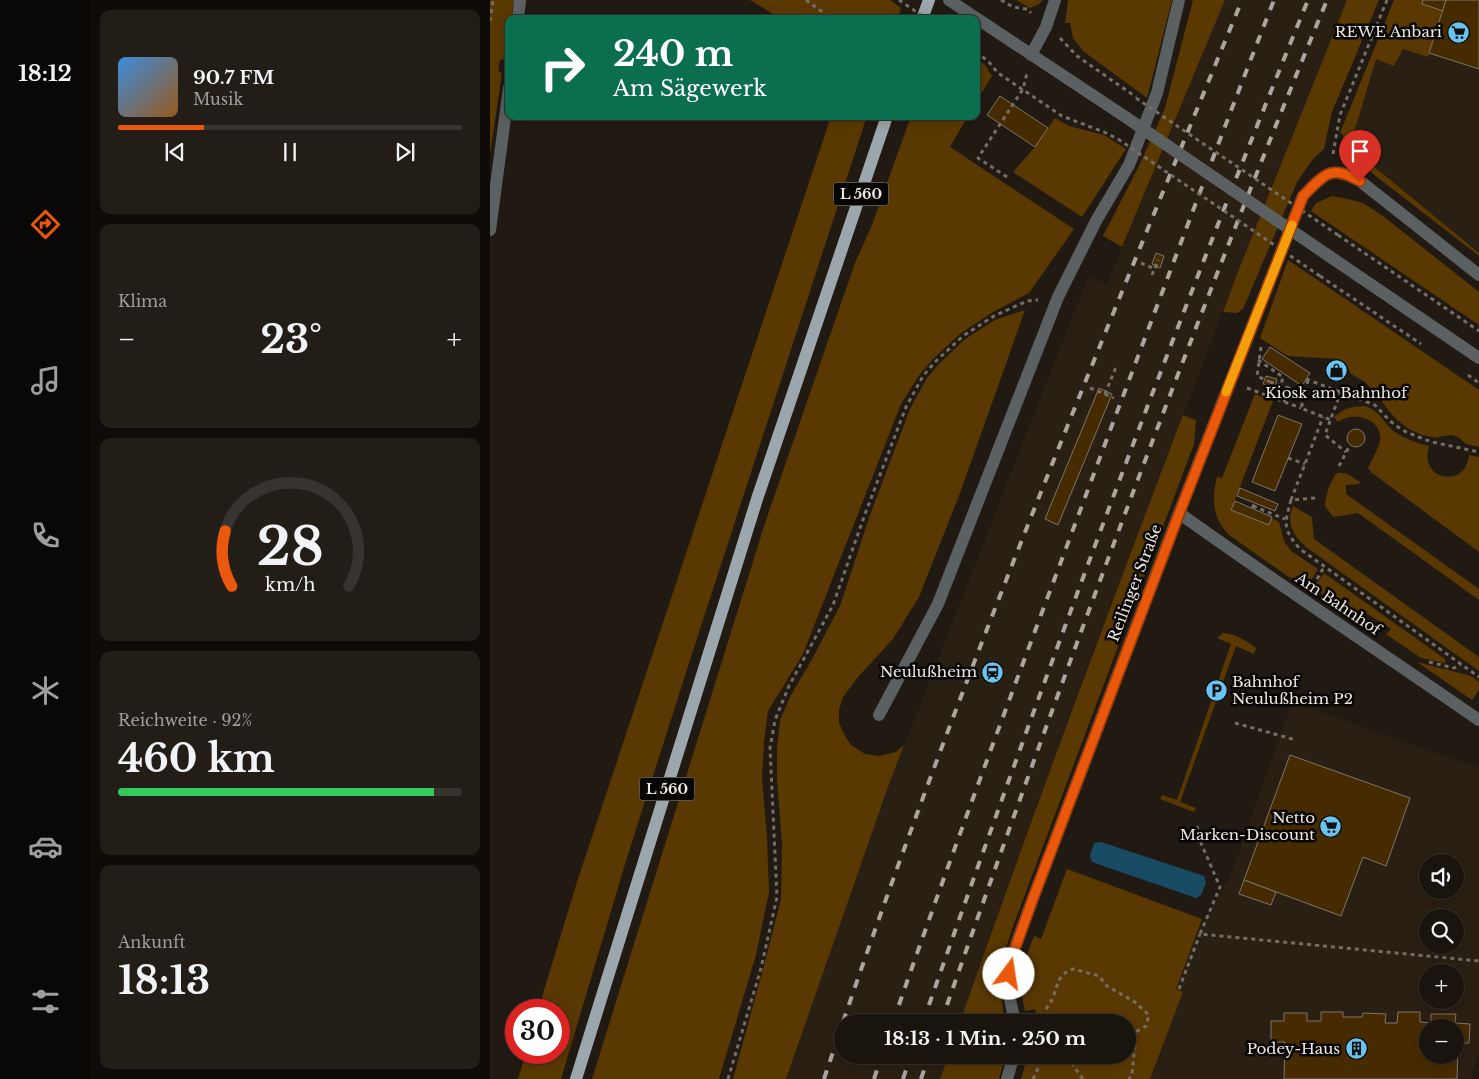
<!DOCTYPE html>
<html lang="de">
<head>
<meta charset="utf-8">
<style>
	body { margin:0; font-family:"Libre Baskerville",serif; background:#221d17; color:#f1f3f6; height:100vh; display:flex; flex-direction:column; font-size:19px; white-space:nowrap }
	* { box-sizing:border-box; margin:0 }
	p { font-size:16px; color:#9f9e9e }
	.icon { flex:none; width:28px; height:28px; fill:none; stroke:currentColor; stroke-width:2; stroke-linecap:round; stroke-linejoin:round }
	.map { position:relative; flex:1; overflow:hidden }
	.panel { display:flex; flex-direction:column; gap:10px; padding:10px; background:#0e0b08; width:400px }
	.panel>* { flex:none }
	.hud { position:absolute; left:15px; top:15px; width:475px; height:105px; border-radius:10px; box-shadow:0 2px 12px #0003,0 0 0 1px #37332e; background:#0b6e4f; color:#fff; overflow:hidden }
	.buttons { position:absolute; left:929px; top:854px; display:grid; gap:10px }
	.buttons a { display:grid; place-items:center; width:45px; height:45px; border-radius:50%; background:#19140e; box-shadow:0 2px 12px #0003,0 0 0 1px #37332e; font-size:25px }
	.speed { position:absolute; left:15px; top:999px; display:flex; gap:10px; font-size:25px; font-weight:700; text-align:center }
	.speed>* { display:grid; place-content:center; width:65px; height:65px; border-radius:50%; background:#19140e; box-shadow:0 2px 12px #0003,0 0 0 1px #37332e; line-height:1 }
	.speed .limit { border:8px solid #d22; background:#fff; color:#111 }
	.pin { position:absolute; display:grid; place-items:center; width:42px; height:42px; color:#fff; margin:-51px -21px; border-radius:50% 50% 50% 0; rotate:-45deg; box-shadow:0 0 5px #0007 }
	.pin .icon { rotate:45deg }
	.me { position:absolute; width:55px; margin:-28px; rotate:14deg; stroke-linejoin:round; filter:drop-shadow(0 0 4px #0008) }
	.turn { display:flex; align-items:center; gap:18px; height:105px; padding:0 25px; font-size:22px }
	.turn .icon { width:65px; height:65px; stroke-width:2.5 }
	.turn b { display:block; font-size:35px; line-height:42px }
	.big { font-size:38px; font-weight:800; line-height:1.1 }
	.panel .widget { flex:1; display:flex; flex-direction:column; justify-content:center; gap:8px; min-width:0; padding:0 18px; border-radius:10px; background:#221d17 }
	.panel .dial { align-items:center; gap:0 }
	.dial svg { height:130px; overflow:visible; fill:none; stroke:#37332e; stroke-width:7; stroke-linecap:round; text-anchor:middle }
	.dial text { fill:#f1f3f6; stroke:none }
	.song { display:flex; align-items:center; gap:15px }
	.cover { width:60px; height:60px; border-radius:8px; background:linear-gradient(135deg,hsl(210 70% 55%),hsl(30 70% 35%)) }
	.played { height:5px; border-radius:2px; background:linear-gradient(90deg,#ea580c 25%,#37332e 25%) }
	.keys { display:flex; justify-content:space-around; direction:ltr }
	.heat { display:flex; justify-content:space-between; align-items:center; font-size:28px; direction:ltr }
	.charge { height:8px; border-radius:4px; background:linear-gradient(90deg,#34c759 92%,#37332e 0) }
	.trip { position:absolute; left:344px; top:1014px; width:302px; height:50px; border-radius:25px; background:#19140e; box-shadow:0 2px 12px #0003,0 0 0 1px #37332e; font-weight:800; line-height:50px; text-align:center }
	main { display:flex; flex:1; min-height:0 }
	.tab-bar { display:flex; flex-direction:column; width:90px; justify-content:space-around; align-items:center; background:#0a0806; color:#9f9e9e }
	.tab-bar .icon { width:35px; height:35px }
	.tab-bar .selected { color:#ea580c }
	.tab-bar b { font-size:22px; color:#f1f3f6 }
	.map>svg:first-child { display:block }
	.built { fill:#2a1f13; fill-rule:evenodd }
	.green { fill:#5a3802 }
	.water { fill:#184c65 }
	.building { fill:#472b00; stroke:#7d756c; fill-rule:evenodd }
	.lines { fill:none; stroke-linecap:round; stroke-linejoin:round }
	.path { stroke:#746e68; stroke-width:3; stroke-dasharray:4 4; stroke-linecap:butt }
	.service { stroke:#5b6063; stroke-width:12 }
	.minor { stroke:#5b6063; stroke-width:12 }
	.tertiary { stroke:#5b6063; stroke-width:12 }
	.primary { stroke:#9ca7ad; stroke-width:12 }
	.rail { stroke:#aaa59f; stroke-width:4; stroke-dasharray:9 9; stroke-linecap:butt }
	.path-bridge { stroke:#746e68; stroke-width:3; stroke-dasharray:4 4; stroke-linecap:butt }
	.tertiary-bridge { stroke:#5b6063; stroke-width:12 }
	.route-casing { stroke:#983908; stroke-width:12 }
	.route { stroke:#ea580c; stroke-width:9 }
	.slow { stroke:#f59e0b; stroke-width:9 }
	.labels { text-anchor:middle; stroke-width:5; stroke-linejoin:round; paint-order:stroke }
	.shield { fill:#080604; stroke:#a8a49f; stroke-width:1 }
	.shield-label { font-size:14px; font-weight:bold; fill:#ece7e2 }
	.poi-label { font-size:15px; fill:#ece7e2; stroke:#080604; text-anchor:end }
	.street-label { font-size:15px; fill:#ece7e2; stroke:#080604 }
</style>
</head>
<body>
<main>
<nav class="tab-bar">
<b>18:12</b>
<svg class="icon selected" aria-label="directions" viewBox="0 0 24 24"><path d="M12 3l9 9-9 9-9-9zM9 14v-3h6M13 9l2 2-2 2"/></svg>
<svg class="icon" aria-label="music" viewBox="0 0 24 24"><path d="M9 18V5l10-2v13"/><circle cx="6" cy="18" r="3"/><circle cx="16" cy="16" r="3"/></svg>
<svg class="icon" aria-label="phone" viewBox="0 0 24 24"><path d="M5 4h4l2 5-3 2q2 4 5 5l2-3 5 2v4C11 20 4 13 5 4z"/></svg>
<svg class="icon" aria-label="climate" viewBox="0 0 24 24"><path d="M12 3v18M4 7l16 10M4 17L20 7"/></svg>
<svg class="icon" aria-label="car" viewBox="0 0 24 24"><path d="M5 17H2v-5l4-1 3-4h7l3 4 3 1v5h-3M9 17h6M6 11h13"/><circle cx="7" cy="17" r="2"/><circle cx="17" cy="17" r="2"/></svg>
<svg class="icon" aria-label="filters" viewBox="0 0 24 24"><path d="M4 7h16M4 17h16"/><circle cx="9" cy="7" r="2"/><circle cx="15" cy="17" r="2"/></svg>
</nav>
<section class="panel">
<div class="widget">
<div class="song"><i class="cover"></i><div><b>90.7 FM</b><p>Musik</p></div></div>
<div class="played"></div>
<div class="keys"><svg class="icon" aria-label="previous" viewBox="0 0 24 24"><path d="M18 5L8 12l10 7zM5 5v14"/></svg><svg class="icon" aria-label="pause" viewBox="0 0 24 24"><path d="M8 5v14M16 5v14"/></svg><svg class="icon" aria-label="next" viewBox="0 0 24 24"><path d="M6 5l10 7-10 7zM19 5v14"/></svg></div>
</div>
<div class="widget"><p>Klima</p>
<div class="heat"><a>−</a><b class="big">23°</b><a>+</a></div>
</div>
<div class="widget dial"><svg viewBox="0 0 100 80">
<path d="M14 69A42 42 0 1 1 86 69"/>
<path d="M14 69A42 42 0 0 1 10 35" stroke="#ea580c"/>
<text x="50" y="56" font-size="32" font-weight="700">28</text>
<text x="50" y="72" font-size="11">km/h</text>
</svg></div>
<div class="widget"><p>Reichweite · 92%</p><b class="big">460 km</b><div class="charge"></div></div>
<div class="widget"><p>Ankunft</p><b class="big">18:13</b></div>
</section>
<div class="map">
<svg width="989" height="1079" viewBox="0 0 989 1079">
	<rect width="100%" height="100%" fill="#211a13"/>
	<g class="built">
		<polygon points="735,0 857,0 749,269 598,665 526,863 470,1022 352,1022 352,1055 459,1055 450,1079 296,1079 398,787 598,277 617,285"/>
		<polygon points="904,0 989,0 989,256 869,163 858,154 855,148 853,135 850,133"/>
		<path d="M802 702 989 768V1053L981 1079H660L693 992 686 989 709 929 741 875ZM938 862H965V890H938ZM938 918H965V945H938ZM938 972H965V1000H938ZM938 1028H965V1055H938Z"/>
	</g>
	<g class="green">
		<polygon points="0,0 24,0 21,19 19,19 19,34 15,59 10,60 8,71 12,73 0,154"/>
		<polygon points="260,0 400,0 411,8 408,19 291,19"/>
		<polygon points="526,0 553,0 549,4 540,8"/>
		<polygon points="578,0 682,0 657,98 593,51 583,38 580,23 575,23"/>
		<polygon points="703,0 735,0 632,247 613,236 649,166 675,108"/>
		<polygon points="857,0 889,0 842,112 834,149 823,159 807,182 753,309 747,313 733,312 749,269"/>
		<path d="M904 0H933L932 4 953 11 938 57 913 49 904 66 886 59 863 136 873 139 865 151 989 253V256L869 163C859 155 853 149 853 135L850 133Z"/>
		<polygon points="486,59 495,65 502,76 486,102"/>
		<polygon points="341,116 377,116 200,660 136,861 71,1079 28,1079 36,1053 69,1052 69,1010 48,1010 87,882"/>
		<polygon points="421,116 478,116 460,147 584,229 539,293 503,312 471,333 443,359 430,374 411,404 313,654 278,711 274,741 272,778 277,837 279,892 266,955 229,1079 102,1079 275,523 365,263 382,225"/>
		<polygon points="565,118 579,126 614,135 636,149 592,217 523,172 545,147"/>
		<polygon points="842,196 858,199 873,203 893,216 989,292 989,325 821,211 826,203"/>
		<polygon points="798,260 989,390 989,447 976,444 968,437 962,435 952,436 947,438 932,435 919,429 907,420 898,410 889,397 875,382 861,374 857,365 849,359 798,356 770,338"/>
		<polygon points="535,310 470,493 429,597 403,639 368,677 353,697 349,710 349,723 355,736 361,745 375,754 389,756 406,752 414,745 398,787 296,1079 243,1079 276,958 291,899 292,844 287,780 287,748 290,720 301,695 321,661 350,606 380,515 420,409 437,378 449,364 475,339 505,320"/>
		<path d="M765 394 783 401 741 510 779 525 782 518 789 522 794 541 801 551 828 569 816 589 739 535C723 518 721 500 727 477L732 478Z"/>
		<path d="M874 406C890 410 893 423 905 432 915 439 927 443 939 446 928 480 976 490 979 455L989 457V552L882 473 878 468C882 458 892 445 890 435 887 416 861 412 848 422L844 417C854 408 861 407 874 406Z"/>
		<path d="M693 415 706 420 704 444 522 929 512 962 510 988 515 1022H470C541 819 616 617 693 415Z"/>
		<path d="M847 473C857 472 862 477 870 482L869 484 856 485V494L989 589V600L868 513 843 517 835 506C836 494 839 483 847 473Z"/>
		<path d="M803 506 822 517 824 539 989 657V671L816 547C803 535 796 524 803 506Z"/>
		<polygon points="834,573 955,659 956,662 954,663 931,658 896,634 901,629 873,611 869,616 849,605 823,588"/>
		<path d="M733 633C745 634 756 640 766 648L764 654 746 646 690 802 706 808 704 812 670 799 672 795 687 800 741 644 727 638Z"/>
		<polygon points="927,662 974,674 981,676 989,682 989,690 982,700"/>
		<path d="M577 869 712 919 686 989 693 992 660 1079H531L538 1055H638V1022H547L545 1009 535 1011C528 979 532 967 544 936L551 939Z"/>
		<polygon points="459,1055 515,1055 509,1079 450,1079"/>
	</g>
	<polygon class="water" points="611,842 714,876 716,883 711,895 706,898 602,862 600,856 604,843"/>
	<g class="building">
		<polygon points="933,0 956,0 953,11 932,4"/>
		<polygon points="956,0 989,0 989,69 939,53"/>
		<polygon points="510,96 558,128 545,147 497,115"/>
		<polygon points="666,253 674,256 670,268 662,264"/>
		<polygon points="780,347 820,373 812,386 772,359"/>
		<polygon points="842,362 851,363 855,370 850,378 842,378 837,370"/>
		<polygon points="776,376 787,379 785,388 773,384"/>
		<polygon points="609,388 622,394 568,525 555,519"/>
		<polygon points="788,415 812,424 785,491 762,482"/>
		<circle cx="866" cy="438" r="9"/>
		<polygon points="750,488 788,504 785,511 747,496"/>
		<polygon points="745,501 782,517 779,525 741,510"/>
		<polygon points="800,755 920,798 896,866 873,857 851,916 754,880"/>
		<polygon points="754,880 786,892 781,905 749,894"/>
		<path d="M831 1012H853V1017H872L873 1013 896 1014 895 1023H907L908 1012H930V1022L941 1023V1014H966L965 1023 980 1024 979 1043H968L967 1079H794L795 1042H781V1021H794V1013H817V1021H831ZM938 1028H965V1055H938Z"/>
	</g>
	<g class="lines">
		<g class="path">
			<polyline points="316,0 342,19"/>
			<polyline points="511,0 523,7 537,9 541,13"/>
			<polyline points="0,21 3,0"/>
			<polyline points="570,38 587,56 646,97"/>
			<polyline points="486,52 498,61 508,73 572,116 614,132 628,139"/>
			<polyline points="843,154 850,115 897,0"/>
			<polyline points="517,177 488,158 533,89 537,73"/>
			<polyline points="848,235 989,331"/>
			<polyline points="651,263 665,269 668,260"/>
			<polyline points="830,276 931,344"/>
			<polyline points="768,360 793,377 791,385"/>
			<polyline points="978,375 989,383"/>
			<polyline points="816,379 885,405 900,421 912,430 926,436 942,442 989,452"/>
			<polyline points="817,380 818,386 811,408 841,420"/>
			<polyline points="780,382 799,388 794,402"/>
			<polyline points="600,388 615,394 626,367"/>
			<polyline points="757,388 811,408"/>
			<polyline points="851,391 835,435 856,452"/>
			<polyline points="615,394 624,398"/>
			<polyline points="798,458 815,464"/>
			<polyline points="849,466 860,445"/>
			<path d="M825 498 801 500C794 525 793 529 810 549L989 677"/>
			<polyline points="801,500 833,417"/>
			<polyline points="763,506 795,519"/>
			<polyline points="762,508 765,503"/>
			<polyline points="823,586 834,567"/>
			<polyline points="939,662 964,668 971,664"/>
			<polyline points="745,723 806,740"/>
			<polyline points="707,826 711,843 730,887 710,934 989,961"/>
			<polyline points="689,989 710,934"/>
			<path d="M542 1016C550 1014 558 1018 565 1022"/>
			<path d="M556 1017 555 1011C558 1006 561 1002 563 997 569 983 567 974 584 969L609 976 617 986 645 1002 659 1015 656 1026 644 1033 638 1032"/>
			<polyline points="638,1042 645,1045 642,1074 639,1079"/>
			<polyline points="579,1055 580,1061 593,1079"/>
			<polyline points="238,1079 271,968 287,897 280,748 285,720 299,686 343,605 375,514 416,407 433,376 446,361 473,336 504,316 537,301 548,300"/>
			<polyline points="543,1079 551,1062 556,1055"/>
		</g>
		<g class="service">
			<polyline points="28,19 30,0"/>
			<polyline points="541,55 556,27 565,0"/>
			<polyline points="0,230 19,88"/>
			<polyline points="389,715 448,604 568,297 606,221 639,165 667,93 689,0"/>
		</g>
		<g class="minor">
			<path d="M689 513C788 584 889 651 989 720"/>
			<path d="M525 1022C523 1012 520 1002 519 992 515 963 533 928 542 901L689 513 813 196C820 189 833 174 842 173 852 171 862 177 870 181L989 275"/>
			<polyline points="517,1079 524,1055"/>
		</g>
		<g class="tertiary">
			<polyline points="459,0 637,118"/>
			<polyline points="839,256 989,358"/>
		</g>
		<g class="primary">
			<polyline points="432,19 439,0"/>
			<polyline points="86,1079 267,499 397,116"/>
		</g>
		<g class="rail">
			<path d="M353 1022C471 676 613 338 752 0"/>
			<path d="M403 1022C473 820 549 621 624 420 677 280 729 140 784 0"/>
			<path d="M433 1022C553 679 680 337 818 0"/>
			<path d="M451 1022C571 679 698 337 837 0"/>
			<polyline points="334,1079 352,1025"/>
			<polyline points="384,1079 392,1055"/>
			<polyline points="413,1079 421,1055"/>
			<polyline points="431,1079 439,1055"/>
		</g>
		<g class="path-bridge">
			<polyline points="409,0 437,19"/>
			<polyline points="646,98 848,235"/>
			<polyline points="628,139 830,276"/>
			<polyline points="662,275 668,260"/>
			<polyline points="771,347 767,376 780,382"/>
		</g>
		<polyline class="tertiary-bridge" points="637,118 839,256"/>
	</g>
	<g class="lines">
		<defs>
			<path id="route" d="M519 974 522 957 542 901 689 514 813 196C820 189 833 174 842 173 852 171 862 177 870 181"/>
		</defs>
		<use href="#route" class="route-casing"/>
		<use href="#route" class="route"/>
		<polyline class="slow" points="736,392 802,225"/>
	</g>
	<defs>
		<symbol id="supermarket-disc" viewBox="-11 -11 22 22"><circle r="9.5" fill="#6ac3f1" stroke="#080604"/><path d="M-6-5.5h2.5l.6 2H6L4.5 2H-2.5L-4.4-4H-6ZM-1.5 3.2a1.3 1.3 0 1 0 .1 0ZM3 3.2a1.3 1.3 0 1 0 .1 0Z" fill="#111"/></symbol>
		<symbol id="shop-disc" viewBox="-11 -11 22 22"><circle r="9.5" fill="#6ac3f1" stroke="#080604"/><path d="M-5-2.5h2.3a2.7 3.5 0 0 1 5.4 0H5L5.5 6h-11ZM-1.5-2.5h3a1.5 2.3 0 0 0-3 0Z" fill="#111"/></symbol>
		<symbol id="station-disc" viewBox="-11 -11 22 22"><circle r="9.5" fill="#6ac3f1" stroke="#080604"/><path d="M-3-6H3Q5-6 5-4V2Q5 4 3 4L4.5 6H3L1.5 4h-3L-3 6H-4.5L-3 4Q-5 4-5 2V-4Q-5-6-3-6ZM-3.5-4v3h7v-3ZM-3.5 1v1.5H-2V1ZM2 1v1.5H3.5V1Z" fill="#111"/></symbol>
		<symbol id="parking-disc" viewBox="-11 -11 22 22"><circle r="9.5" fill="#6ac3f1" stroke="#080604"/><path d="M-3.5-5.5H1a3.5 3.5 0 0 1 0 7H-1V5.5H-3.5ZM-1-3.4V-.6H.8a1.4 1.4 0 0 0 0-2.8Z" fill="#111"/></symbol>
		<symbol id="building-disc" viewBox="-11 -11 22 22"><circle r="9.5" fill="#6ac3f1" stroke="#080604"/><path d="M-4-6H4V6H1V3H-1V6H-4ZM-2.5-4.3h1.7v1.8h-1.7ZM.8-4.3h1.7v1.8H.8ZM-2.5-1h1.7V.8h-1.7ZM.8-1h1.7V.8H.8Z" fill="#111"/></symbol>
	</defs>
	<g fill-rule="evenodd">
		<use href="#supermarket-disc" x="956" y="20" width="25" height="25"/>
		<use href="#shop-disc" x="834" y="358" width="25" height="25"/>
		<use href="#station-disc" x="490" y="660" width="25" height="25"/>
		<use href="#parking-disc" x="714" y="678" width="25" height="25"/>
		<use href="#supermarket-disc" x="828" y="814" width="25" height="25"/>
		<use href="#building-disc" x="854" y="1036" width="25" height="25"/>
	</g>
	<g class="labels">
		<g class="shield">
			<rect x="343.5" y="182.5" width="55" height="23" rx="4"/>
			<rect x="149.5" y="777.5" width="55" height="23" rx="4"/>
		</g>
		<g class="shield-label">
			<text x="371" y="199">L 560</text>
			<text x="177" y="794">L 560</text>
		</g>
		<g class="poi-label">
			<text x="952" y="37">REWE Anbari</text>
			<text x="846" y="398" text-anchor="middle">Kiosk am Bahnhof</text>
			<text x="487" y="677">Neulußheim</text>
			<text x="742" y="687" text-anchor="start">Bahnhof<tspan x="742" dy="17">Neulußheim P2</tspan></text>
			<text x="825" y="823">Netto<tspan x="825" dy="17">Marken-Discount</tspan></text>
			<text x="850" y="1054">Podey-Haus</text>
		</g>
		<g class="street-label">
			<text transform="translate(645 583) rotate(-69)" y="5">Reilinger Straße</text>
			<text transform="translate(848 604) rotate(34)" y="5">Am Bahnhof</text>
		</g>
	</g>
</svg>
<div class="buttons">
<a><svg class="icon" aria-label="sound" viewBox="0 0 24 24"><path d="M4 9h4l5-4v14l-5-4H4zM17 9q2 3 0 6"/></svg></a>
<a><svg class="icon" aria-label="search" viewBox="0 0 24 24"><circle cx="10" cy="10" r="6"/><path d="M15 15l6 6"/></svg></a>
<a>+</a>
<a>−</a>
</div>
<div class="speed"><div class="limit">30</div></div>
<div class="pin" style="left:870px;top:181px;background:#d93025"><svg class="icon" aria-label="arrive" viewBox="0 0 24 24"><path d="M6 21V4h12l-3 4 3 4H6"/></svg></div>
<svg class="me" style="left:519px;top:974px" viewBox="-20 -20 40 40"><circle r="19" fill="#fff"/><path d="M0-13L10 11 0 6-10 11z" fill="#ea580c"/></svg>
<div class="trip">18:13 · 1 Min. · 250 m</div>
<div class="hud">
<div class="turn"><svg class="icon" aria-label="right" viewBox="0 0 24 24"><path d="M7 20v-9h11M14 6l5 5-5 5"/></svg><div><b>240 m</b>Am Sägewerk</div></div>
</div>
</div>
</main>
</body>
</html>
